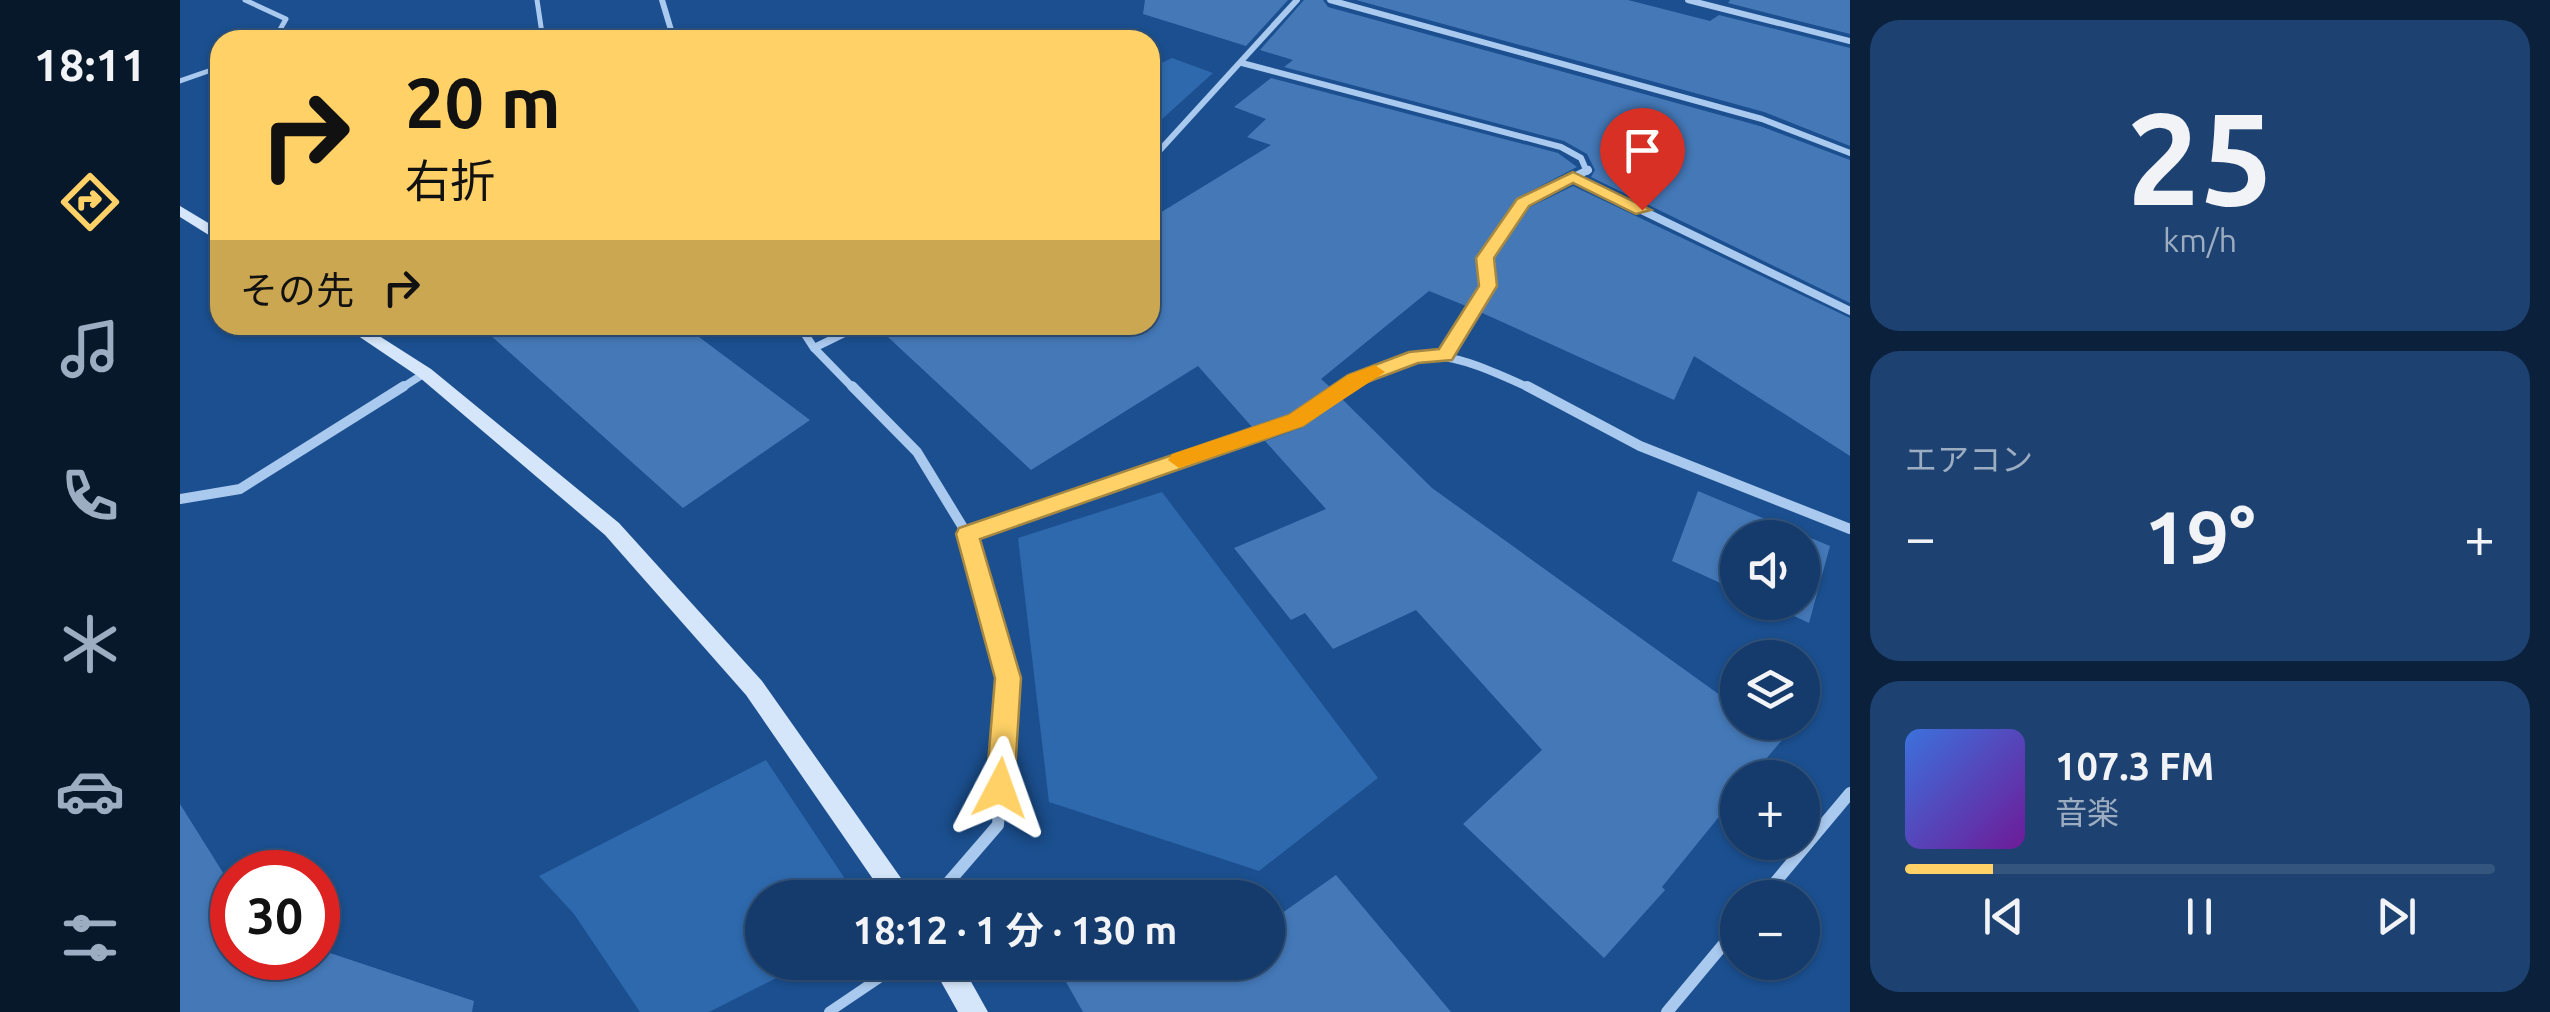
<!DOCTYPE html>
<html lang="ja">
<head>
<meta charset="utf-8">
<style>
	body { margin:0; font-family:Ubuntu,"Noto Sans JP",sans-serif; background:#1d4271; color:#f1f3f6; height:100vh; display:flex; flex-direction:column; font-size:38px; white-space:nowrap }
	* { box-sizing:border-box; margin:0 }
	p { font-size:32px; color:#9dadc1 }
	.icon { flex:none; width:55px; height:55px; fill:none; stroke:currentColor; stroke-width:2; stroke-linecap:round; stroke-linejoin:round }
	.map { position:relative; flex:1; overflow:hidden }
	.panel { display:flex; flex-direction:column; gap:20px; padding:20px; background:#0b203b; width:700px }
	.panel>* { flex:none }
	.hud { position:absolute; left:30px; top:30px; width:950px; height:305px; border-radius:30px; box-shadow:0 2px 8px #0004,0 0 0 2px #33557e; background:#ffd166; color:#111; overflow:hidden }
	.tools { position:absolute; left:1540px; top:520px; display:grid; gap:20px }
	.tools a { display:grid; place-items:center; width:100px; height:100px; border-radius:50%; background:#143b6b; box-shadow:0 2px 8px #0004,0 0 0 2px #33557e; font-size:50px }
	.speed { position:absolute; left:30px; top:850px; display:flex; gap:20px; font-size:50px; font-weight:700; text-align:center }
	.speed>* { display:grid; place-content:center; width:130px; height:130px; border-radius:50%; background:#143b6b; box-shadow:0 2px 8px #0004,0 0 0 2px #33557e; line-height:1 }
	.speed .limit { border:15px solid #d22; background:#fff; color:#111 }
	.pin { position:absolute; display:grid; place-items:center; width:85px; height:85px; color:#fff; margin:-102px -42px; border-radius:50% 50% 50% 0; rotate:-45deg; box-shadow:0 0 10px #0007 }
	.pin .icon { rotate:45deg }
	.me { position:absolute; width:110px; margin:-55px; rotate:4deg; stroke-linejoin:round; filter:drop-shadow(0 0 8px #0008) }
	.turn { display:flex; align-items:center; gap:35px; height:210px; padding:0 30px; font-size:45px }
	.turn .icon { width:130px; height:130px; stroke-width:2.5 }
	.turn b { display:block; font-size:70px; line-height:85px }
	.then { display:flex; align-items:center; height:95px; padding:0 30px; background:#0003; gap:20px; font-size:38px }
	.big { font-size:75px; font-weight:700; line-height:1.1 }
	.panel .widget { flex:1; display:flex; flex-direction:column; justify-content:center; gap:15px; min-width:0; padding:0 35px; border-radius:30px; background:#1d4271 }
	.panel .dial { align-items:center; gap:0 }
	.dial b { font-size:130px; line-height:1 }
	.song { display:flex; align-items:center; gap:30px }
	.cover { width:120px; height:120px; border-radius:15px; background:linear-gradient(135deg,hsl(220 70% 55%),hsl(280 70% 35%)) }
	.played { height:10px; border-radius:5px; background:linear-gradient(90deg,#ffd166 15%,#33557e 15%) }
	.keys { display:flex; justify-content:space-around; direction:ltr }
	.heat { display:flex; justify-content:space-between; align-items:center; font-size:55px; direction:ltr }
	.trip { position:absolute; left:565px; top:880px; width:540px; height:100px; border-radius:50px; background:#143b6b; box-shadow:0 2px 8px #0004,0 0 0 2px #33557e; font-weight:700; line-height:100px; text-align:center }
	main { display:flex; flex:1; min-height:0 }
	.menu { display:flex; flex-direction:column; width:180px; justify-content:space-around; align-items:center; background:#08182b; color:#9dadc1 }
	.menu .icon { width:70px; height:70px }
	.menu .active { color:#ffd166 }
	.menu b { font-size:45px; color:#f1f3f6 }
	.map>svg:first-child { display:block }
	.green { fill:#2e69ad }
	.building { fill:#4478b7 }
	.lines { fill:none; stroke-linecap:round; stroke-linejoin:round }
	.lane-far1 { stroke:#a9c9ee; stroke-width:5 }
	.lane { stroke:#a9c9ee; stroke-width:10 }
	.street-far3 { stroke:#a9c9ee; stroke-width:6 }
	.street-far2 { stroke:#a9c9ee; stroke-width:8 }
	.street-far1 { stroke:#a9c9ee; stroke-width:10 }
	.street { stroke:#a9c9ee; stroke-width:12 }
	.secondary { fill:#d6e6fa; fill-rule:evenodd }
	.route { fill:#ffd166; stroke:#a68842; stroke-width:2.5 }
	.slow { fill:#f59e0b }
</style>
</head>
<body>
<main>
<nav class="menu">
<b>18:11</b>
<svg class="icon active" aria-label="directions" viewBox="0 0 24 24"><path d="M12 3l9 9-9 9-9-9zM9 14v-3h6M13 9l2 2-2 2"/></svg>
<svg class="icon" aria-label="music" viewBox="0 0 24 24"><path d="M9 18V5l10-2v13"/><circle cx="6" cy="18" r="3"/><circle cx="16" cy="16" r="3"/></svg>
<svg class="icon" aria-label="phone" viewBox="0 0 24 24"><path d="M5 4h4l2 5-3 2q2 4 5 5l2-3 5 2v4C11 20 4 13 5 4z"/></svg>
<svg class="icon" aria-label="climate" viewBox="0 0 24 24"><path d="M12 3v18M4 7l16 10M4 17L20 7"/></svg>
<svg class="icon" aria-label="car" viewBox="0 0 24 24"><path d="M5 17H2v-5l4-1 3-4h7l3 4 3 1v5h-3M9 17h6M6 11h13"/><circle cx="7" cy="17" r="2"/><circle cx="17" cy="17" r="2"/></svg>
<svg class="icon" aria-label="filters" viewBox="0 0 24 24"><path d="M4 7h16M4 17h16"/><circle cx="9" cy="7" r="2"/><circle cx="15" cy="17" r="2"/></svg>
</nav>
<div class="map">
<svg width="1670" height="1012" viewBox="0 0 1670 1012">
	<rect width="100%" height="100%" fill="#1b4f8f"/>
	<g class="green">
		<polygon points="992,58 1033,73 970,130 970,68"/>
		<polygon points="982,492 1198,778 1079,871 869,802 838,538"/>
		<polygon points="586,760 677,897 582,898 582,962 626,963 529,1012 460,1012 394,914 359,876"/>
	</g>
	<g class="building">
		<polygon points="965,0 1108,0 1066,46 963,14"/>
		<polygon points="1124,0 1143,0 1148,7 1580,126 1670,160 1670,303 1411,177 1415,170 1407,154 1384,141 1104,67 1113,60 1080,50"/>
		<polygon points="1176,0 1448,0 1530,21 1539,15 1670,48 1670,146 1584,112"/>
		<polygon points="1550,0 1670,0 1670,34 1548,3"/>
		<polygon points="1091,78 1378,153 1397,167 1337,198 1299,253 1300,284 1286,306 1249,291 1141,379 1150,387 1112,413 1072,427 1018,366 851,470 695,325 970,325 970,219 1091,145 1067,137 1086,119 1054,107"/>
		<polygon points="1393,186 1670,318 1670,456 1514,356 1494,400 1300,312 1315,286 1313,259 1348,208"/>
		<polygon points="299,325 503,325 630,420 503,508"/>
		<polygon points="1162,399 1252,488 1558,708 1558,722 1578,722 1602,740 1570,778 1558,778 1558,792 1551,802 1482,887 1485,890 1424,958 1283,824 1362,750 1236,610 1153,649 1125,613 1111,620 1054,548 1146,509 1085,441 1121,428"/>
		<polygon points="1518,491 1650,546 1629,623 1584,602 1622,602 1622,538 1558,538 1558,591 1492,561"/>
		<polygon points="0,804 52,887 52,958 138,958 138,949 294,1001 292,1012 0,1012"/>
		<polygon points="1156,875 1271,1012 903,1012 877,966 1088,962 1088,923"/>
	</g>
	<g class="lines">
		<g class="lane-far1">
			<polyline points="65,0 106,19 94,40"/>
			<polyline points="357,0 363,40"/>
			<polyline points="0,81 40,67"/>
		</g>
		<polyline class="lane" points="649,1012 723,962"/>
		<g class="street-far3">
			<polyline points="482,0 494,40"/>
			<polyline points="1150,0 1582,119 1670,153"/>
			<polyline points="1508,0 1670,41"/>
			<polyline points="1062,63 1381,147 1401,158 1407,172"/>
			<polyline points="970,161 1117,0"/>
		</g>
		<g class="street-far2">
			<polyline points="1393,177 1670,311"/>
			<polyline points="619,325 634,348 674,389"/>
			<polyline points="634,348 681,325"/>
			<polyline points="1265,355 1308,286 1305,257 1343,202 1408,170"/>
			<polyline points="220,389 245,373"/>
			<path d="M1162 389C1238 336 1277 355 1352 389"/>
		</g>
		<g class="street-far1">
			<polyline points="672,386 737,452 787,534 824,664"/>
			<polyline points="1347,386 1460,446 1670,529"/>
			<polyline points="0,499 60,489 224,386"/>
			<polyline points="787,534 1116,421 1166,386"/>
		</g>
		<g class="street">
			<polyline points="755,898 818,825 828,677 824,662"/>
			<polyline points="1582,898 1670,793"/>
			<polyline points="1487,1012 1558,927"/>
		</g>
		<g class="secondary">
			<polygon points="0,206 40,230 40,242 0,217"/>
			<polygon points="162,325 182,325 251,369 439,523 582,681 735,898 706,898 566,695 425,535 239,377"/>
			<polygon points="750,962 780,962 808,1012 778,1012"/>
		</g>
	</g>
	<polygon class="route" points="1393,172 1471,210 1456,214 1393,183 1349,206 1314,258 1317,286 1272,360 1238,363 1182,384 1123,426 800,539 841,678 834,788 830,798 820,802 810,798 806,788 815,678 776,534 779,528 1109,415 1168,375 1229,352 1259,349 1299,286 1296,258 1337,199"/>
	<polygon class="slow" points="1195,365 1205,372 1123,426 999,468 988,460 992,454 1109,415 1168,375"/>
</svg>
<div class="tools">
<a><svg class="icon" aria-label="sound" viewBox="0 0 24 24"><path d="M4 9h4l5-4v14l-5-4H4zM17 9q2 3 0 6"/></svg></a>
<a><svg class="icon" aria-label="layers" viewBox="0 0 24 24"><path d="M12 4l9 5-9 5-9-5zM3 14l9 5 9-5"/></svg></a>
<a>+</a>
<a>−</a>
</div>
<div class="speed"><div class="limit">30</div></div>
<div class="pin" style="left:1462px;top:210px;background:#d93025"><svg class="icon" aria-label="arrive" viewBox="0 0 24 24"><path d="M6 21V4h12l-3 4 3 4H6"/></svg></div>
<svg class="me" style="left:820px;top:788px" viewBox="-20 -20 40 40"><path d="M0-17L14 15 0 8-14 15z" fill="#ffd166" stroke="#fff" stroke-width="4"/></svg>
<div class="trip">18:12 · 1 分 · 130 m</div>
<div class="hud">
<div class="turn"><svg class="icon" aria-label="right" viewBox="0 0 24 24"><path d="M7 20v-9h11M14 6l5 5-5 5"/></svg><div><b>20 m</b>右折</div></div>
<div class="then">その先<svg class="icon" aria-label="right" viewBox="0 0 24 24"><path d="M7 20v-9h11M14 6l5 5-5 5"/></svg></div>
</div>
</div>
<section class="panel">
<div class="widget dial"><b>25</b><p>km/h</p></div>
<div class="widget"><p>エアコン</p>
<div class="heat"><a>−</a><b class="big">19°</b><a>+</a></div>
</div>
<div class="widget">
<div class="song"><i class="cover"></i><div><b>107.3 FM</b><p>音楽</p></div></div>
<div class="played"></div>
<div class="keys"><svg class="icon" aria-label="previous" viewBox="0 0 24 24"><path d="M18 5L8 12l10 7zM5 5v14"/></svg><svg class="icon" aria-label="pause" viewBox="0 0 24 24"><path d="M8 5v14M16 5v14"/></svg><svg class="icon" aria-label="next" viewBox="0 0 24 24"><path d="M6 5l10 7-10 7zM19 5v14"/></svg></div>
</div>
</section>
</main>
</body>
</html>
